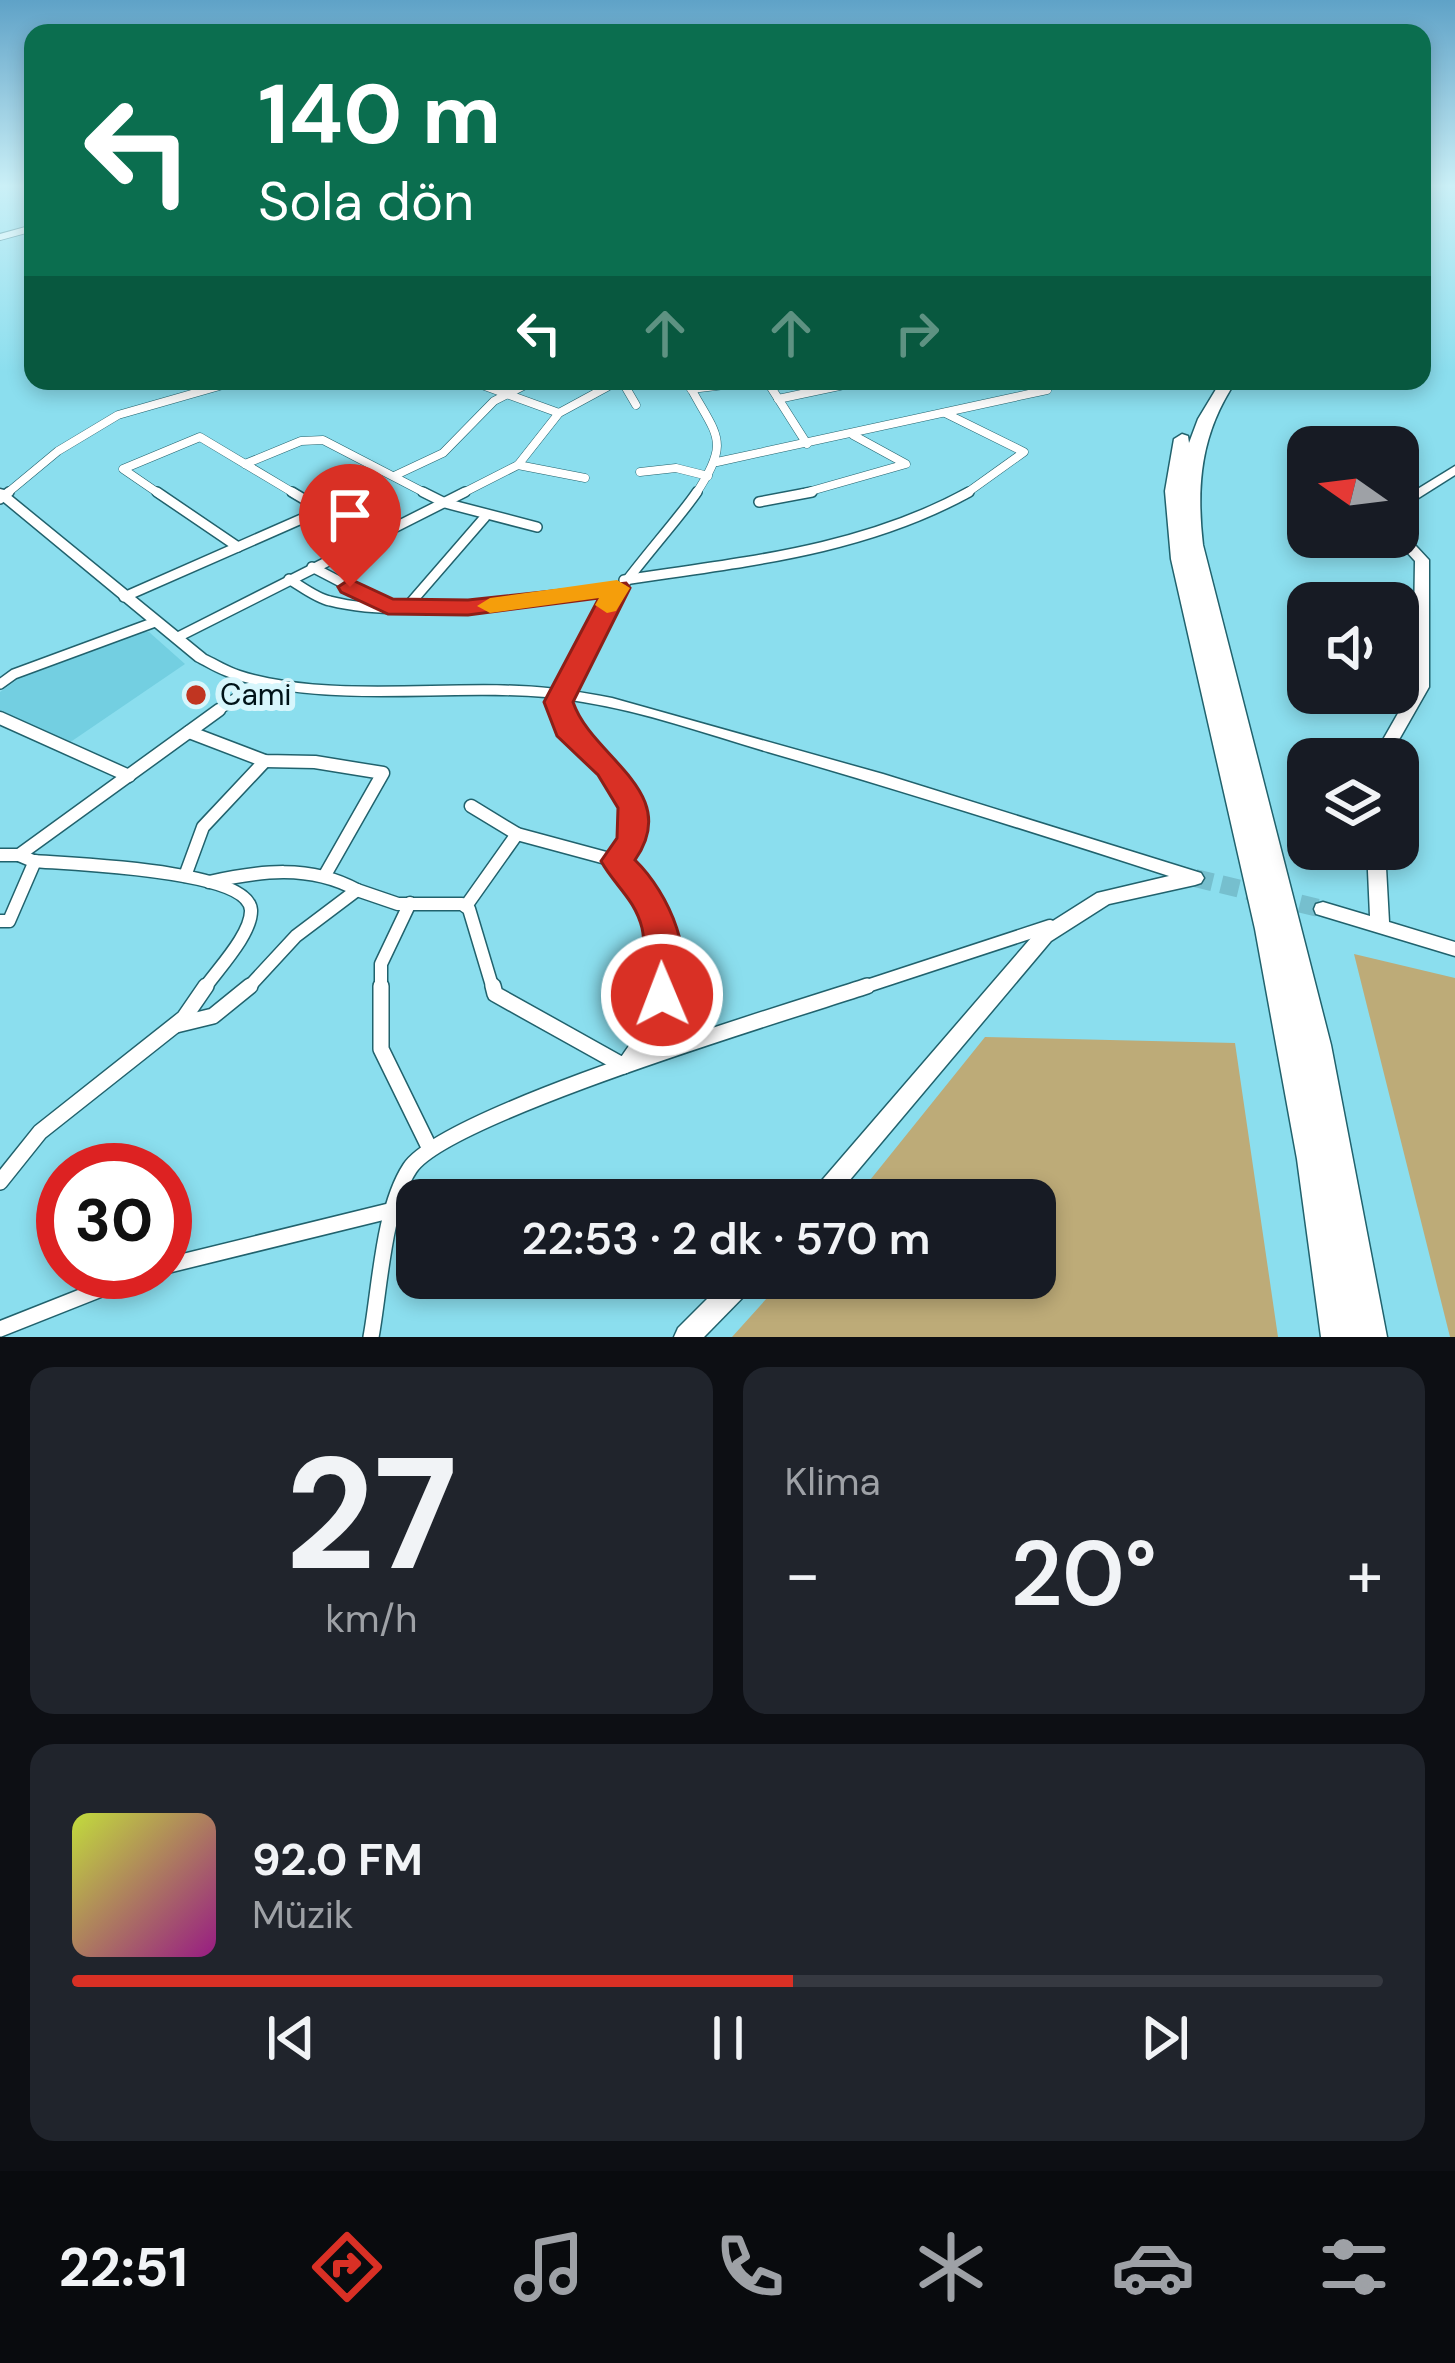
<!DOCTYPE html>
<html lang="tr">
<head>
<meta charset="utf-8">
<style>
	body { margin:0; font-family:"DM Sans",sans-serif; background:#20242c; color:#f1f3f6; height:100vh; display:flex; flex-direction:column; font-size:45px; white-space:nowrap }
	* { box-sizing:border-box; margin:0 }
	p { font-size:39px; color:#9ea1a6 }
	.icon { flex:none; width:66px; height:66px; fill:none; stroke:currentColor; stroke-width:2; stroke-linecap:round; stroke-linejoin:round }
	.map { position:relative; height:1337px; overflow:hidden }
	.sheet { display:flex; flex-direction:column; gap:30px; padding:30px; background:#0d0f14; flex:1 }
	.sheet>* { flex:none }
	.banner { position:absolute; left:24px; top:24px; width:1407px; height:366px; border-radius:24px; box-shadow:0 6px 18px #0003; background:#0b6e4f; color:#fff; overflow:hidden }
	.needle { width:78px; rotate:284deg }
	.buttons { position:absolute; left:1287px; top:426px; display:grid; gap:24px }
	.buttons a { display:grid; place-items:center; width:132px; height:132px; border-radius:24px; background:#171b24; box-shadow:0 6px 18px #0003; font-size:60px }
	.speed { position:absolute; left:36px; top:1143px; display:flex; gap:24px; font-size:60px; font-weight:700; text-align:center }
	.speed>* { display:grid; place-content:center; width:156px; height:156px; border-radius:50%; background:#171b24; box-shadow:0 6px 18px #0003; line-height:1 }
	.speed .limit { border:18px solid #d22; background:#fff; color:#111 }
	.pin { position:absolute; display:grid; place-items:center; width:102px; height:102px; color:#fff; margin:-123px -51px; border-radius:50% 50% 50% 0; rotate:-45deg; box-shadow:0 0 12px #0007 }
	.pin .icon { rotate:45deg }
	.me { position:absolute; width:132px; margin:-66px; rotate:359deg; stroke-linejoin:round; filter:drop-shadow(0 0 9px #0008) }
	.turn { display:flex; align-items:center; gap:42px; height:252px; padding:0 36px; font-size:54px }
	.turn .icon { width:156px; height:156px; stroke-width:2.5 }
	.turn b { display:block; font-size:84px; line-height:102px }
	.lanes { display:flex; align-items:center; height:114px; padding:0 36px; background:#0003; justify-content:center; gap:60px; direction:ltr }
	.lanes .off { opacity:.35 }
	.big { font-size:90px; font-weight:600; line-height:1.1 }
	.sheet .widget { flex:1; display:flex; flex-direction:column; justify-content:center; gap:18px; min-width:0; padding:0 42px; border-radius:24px; background:#20242c }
	.sheet .dial { align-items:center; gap:0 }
	.dial b { font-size:156px; line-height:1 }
	.song { display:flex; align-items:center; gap:36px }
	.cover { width:144px; height:144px; border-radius:18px; background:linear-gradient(135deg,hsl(70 70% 55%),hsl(310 70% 35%)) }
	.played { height:12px; border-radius:6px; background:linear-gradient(90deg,#d93025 55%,#363941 55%) }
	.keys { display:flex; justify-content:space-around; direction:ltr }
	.heat { display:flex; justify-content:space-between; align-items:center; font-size:66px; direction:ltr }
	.sheet .tiles { flex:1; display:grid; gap:30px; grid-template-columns:1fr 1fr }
	.widget:last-child { grid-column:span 2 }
	.trip { position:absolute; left:396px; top:1179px; width:660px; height:120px; border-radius:24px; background:#171b24; box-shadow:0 6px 18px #0003; font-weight:600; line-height:120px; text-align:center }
	.tab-bar { display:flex; height:192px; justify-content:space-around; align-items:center; background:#090b0e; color:#9ea1a6 }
	.tab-bar .icon { width:84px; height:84px }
	.tab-bar .active { color:#d93025 }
	.tab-bar b { font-size:54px; color:#f1f3f6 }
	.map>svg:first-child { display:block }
	.built { fill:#73cfe1 }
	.green { fill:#bdab78 }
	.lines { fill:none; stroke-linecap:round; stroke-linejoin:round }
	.secondary-tunnel { stroke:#76bfce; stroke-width:18; stroke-dasharray:18 9; stroke-linecap:butt }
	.street-far4-casing { stroke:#21626d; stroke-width:8 }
	.street-far3-casing { stroke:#21626d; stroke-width:9 }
	.street-far2-casing { stroke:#21626d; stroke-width:12 }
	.street-far1-casing { stroke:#21626d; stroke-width:15 }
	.street-casing { stroke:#21626d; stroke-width:18 }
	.secondary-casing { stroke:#21626d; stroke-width:3 }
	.highway-casing { stroke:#21626d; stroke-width:3 }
	.street-far4 { stroke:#fff; stroke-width:6 }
	.street-far3 { stroke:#fff; stroke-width:8 }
	.street-far2 { stroke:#fff; stroke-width:9 }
	.street-far1 { stroke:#fff; stroke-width:12 }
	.street { stroke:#fff; stroke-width:15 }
	.secondary { fill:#fff; fill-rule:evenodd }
	.highway { fill:#fff; fill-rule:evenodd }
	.route { fill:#d93025; stroke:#8d1f18; stroke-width:3 }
	.slow { fill:#f59e0b }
	.poi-dot { fill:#c13521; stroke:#d7f6fc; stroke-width:4.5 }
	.labels { text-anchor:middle; stroke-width:12; stroke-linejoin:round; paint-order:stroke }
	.poi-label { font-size:30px; fill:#001217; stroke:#d7f6fc; text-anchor:start }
</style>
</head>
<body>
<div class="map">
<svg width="1455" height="1337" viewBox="0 0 1455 1337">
	<rect width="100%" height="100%" fill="#8bdeee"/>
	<polygon class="built" points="142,632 149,632 185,664 69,743 0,713 0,692 21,677"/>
	<g class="green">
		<polygon points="1354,954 1455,978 1455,1337 1450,1337"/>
		<polygon points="985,1037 1235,1043 1278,1337 732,1337 785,1278 1035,1278 1035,1200 854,1200"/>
	</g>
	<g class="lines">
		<polyline class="secondary-tunnel" points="1195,878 1323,909"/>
		<defs>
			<polyline id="street-far4" points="0,237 33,228"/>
			<g id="street-far3">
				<polyline points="471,381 559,413"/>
				<polyline points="622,381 636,405"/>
				<path d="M687 381C716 437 733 438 695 495"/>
				<polyline points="767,381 807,444"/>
				<polyline points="691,389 758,381"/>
				<polyline points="778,399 863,381"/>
				<polyline points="945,413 1024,452 964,495"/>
				<polyline points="717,462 1047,390"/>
				<polyline points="245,464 301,441 323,440 429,495"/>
				<polyline points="518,465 585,478"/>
				<polyline points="640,472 676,468 708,476"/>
				<polyline points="394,476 443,453 494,401 533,381"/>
				<polyline points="5,495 58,451 118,415 237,381"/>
				<polyline points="161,495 123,469 200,437 297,495"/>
				<polyline points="459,495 518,465 559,413 618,381"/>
				<polyline points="797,495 906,464 853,435"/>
			</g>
			<g id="street-far2">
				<polyline points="157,492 238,547"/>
				<polyline points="292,492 369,538"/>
				<polyline points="423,492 445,503 537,527"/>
				<polyline points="0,499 9,492"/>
				<polyline points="759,502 812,492"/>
				<polyline points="312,567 385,605"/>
				<path d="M289 579C301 586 316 598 330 601 403 620 541 601 617 588"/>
				<path d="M624 580C743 562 862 551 969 492"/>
				<polyline points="124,597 322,510"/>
				<polyline points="407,607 485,517"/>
				<polyline points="176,638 465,492"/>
				<polyline points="0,684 14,674 155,622"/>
				<polyline points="215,713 258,682"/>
				<path d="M563 713C551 653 663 542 697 492"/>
			</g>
			<g id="street-far1">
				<path d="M562 710C583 773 667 784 617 861"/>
				<polyline points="0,718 129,776"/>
				<polyline points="189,732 265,761 315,762 383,773 325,875"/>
				<polyline points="471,806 517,834 617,861 647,896 662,940 663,989"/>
				<polyline points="0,855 19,855 219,710"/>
				<path d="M19 855 33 861C68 864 248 869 251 910 252 934 217 970 204 989"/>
				<polyline points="185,876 203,827 265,761"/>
				<path d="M209 882C259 871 310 864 357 890L296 936 247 989"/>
				<polyline points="357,890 398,904 462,904 469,909 493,989"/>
				<polyline points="466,906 517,834"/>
				<polyline points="0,921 9,921 35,861"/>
				<polyline points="381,989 381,964 410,903"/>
				<polyline points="858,989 1050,926"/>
			</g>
			<g id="street">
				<polyline points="381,986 381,1049 429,1147"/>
				<polyline points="493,986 495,994 624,1066 653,1024 664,986"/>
				<polyline points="176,1025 213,1016 250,986"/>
				<polyline points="0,1182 40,1132 184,1018 206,986"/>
				<polyline points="165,1266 393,1210"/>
				<polyline points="0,1329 144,1272"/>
				<path d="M371 1337C380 1288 383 1209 410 1168 446 1114 788 1012 867 986"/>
			</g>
			<g id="secondary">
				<polygon points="1455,466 1455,475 1398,511 1398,501"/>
				<path d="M0 489 4 490 206 655C217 660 228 667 240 671 321 697 433 682 519 686 551 687 581 692 612 698L883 774 1201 873 1204 878 1201 883 1195 885 1109 904 1051 941 833 1200H808L811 1193 1037 931 1097 893 1169 876C1036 833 903 791 768 752 707 734 646 712 583 702 470 682 336 714 229 677 217 673 206 666 196 661L0 499Z"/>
				<polygon points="1398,531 1403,532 1429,560 1429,687 1388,759 1372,759 1413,687 1415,561 1393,537 1398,537"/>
				<polygon points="1367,849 1385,849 1389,922 1455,942 1455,956 1316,914 1314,909 1316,904 1323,902 1370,916"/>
				<polygon points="728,1278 757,1278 754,1286 704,1337 674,1337 678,1328"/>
			</g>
			<path id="highway" d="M1221 381H1236C1201 433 1196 484 1203 545L1331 1045 1387 1337H1321L1297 1159 1255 929 1171 559 1165 491 1174 439 1182 434 1188 436 1189 443 1198 419Z"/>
		</defs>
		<use href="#street-far4" class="street-far4-casing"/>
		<use href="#street-far3" class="street-far3-casing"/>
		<use href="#street-far2" class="street-far2-casing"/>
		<use href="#street-far1" class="street-far1-casing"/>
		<use href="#street" class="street-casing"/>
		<use href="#secondary" class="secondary-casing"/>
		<use href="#highway" class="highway-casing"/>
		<use href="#street-far4" class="street-far4"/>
		<use href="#street-far3" class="street-far3"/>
		<use href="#street-far2" class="street-far2"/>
		<use href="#street-far1" class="street-far1"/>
		<use href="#street" class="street"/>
		<use href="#secondary" class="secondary"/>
		<use href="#highway" class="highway"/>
	</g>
	<linearGradient id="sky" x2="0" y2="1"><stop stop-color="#5fa2c7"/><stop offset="0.5" stop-color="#cbf0f7"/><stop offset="1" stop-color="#cbf0f7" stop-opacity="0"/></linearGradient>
	<rect width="1455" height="372" fill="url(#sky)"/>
	<path class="route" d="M350 579 393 599 468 600 626 583 630 588 573 702C592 758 683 791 635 860 669 893 699 960 675 1006L662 1010 649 1006C638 984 648 953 642 928 635 899 614 885 601 861L617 838 618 808 598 775 557 736 544 702 599 598 468 615 388 614 341 592 338 587Z"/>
	<polygon class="slow" points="617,580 630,588 616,611 607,613 595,605 599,598 490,613 477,606 490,598"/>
	<circle class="poi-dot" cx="196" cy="695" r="12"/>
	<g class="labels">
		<g class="poi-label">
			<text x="220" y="705">Cami</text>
		</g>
	</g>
</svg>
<div class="buttons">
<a><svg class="needle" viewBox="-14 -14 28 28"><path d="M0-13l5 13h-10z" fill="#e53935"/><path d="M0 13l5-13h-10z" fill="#9ea1a6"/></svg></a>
<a><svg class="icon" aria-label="sound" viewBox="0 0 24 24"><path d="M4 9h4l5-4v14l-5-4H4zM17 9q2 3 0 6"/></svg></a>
<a><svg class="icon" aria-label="layers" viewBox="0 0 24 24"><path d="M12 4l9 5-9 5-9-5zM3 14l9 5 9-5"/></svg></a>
</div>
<div class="speed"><div class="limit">30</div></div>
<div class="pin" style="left:350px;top:587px;background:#d93025"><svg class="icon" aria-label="arrive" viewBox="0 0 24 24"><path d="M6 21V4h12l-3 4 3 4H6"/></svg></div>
<svg class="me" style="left:662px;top:995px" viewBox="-20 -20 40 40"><circle r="17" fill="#d93025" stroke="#fff" stroke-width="3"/><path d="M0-11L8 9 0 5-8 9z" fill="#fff"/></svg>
<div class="trip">22:53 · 2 dk · 570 m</div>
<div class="banner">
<div class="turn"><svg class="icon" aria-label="left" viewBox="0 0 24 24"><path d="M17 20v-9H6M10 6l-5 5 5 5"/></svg><div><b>140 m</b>Sola dön</div></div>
<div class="lanes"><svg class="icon" aria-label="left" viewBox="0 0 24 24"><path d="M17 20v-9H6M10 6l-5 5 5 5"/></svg><svg class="icon off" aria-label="ahead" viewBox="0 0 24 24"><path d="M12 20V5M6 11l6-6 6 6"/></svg><svg class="icon off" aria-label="ahead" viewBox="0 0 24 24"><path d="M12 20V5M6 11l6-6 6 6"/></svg><svg class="icon off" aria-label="right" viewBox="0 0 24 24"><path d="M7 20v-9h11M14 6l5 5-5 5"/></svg></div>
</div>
</div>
<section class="sheet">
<div class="tiles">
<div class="widget dial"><b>27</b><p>km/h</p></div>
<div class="widget"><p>Klima</p>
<div class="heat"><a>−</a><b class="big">20°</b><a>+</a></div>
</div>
<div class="widget">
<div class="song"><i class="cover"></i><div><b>92.0 FM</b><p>Müzik</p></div></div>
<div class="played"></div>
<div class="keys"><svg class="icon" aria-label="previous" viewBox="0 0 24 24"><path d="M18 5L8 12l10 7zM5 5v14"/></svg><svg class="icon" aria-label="pause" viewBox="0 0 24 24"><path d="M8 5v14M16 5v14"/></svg><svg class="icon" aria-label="next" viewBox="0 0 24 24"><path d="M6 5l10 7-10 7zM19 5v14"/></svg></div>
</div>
</div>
</section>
<nav class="tab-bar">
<b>22:51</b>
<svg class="icon active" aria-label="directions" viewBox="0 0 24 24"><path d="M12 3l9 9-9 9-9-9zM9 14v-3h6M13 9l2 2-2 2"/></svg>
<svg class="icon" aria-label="music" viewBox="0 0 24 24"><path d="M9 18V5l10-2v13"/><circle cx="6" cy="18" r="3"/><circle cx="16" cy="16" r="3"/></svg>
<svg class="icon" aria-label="phone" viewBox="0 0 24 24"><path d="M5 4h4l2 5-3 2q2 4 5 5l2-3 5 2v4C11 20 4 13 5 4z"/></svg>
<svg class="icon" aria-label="climate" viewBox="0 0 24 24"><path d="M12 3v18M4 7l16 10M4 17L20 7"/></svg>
<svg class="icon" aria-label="car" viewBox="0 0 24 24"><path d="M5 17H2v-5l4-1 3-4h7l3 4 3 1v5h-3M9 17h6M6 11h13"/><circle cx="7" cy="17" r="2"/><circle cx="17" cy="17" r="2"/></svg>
<svg class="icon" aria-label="filters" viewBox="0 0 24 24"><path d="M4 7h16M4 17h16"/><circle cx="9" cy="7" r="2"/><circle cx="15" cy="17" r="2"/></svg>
</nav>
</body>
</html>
